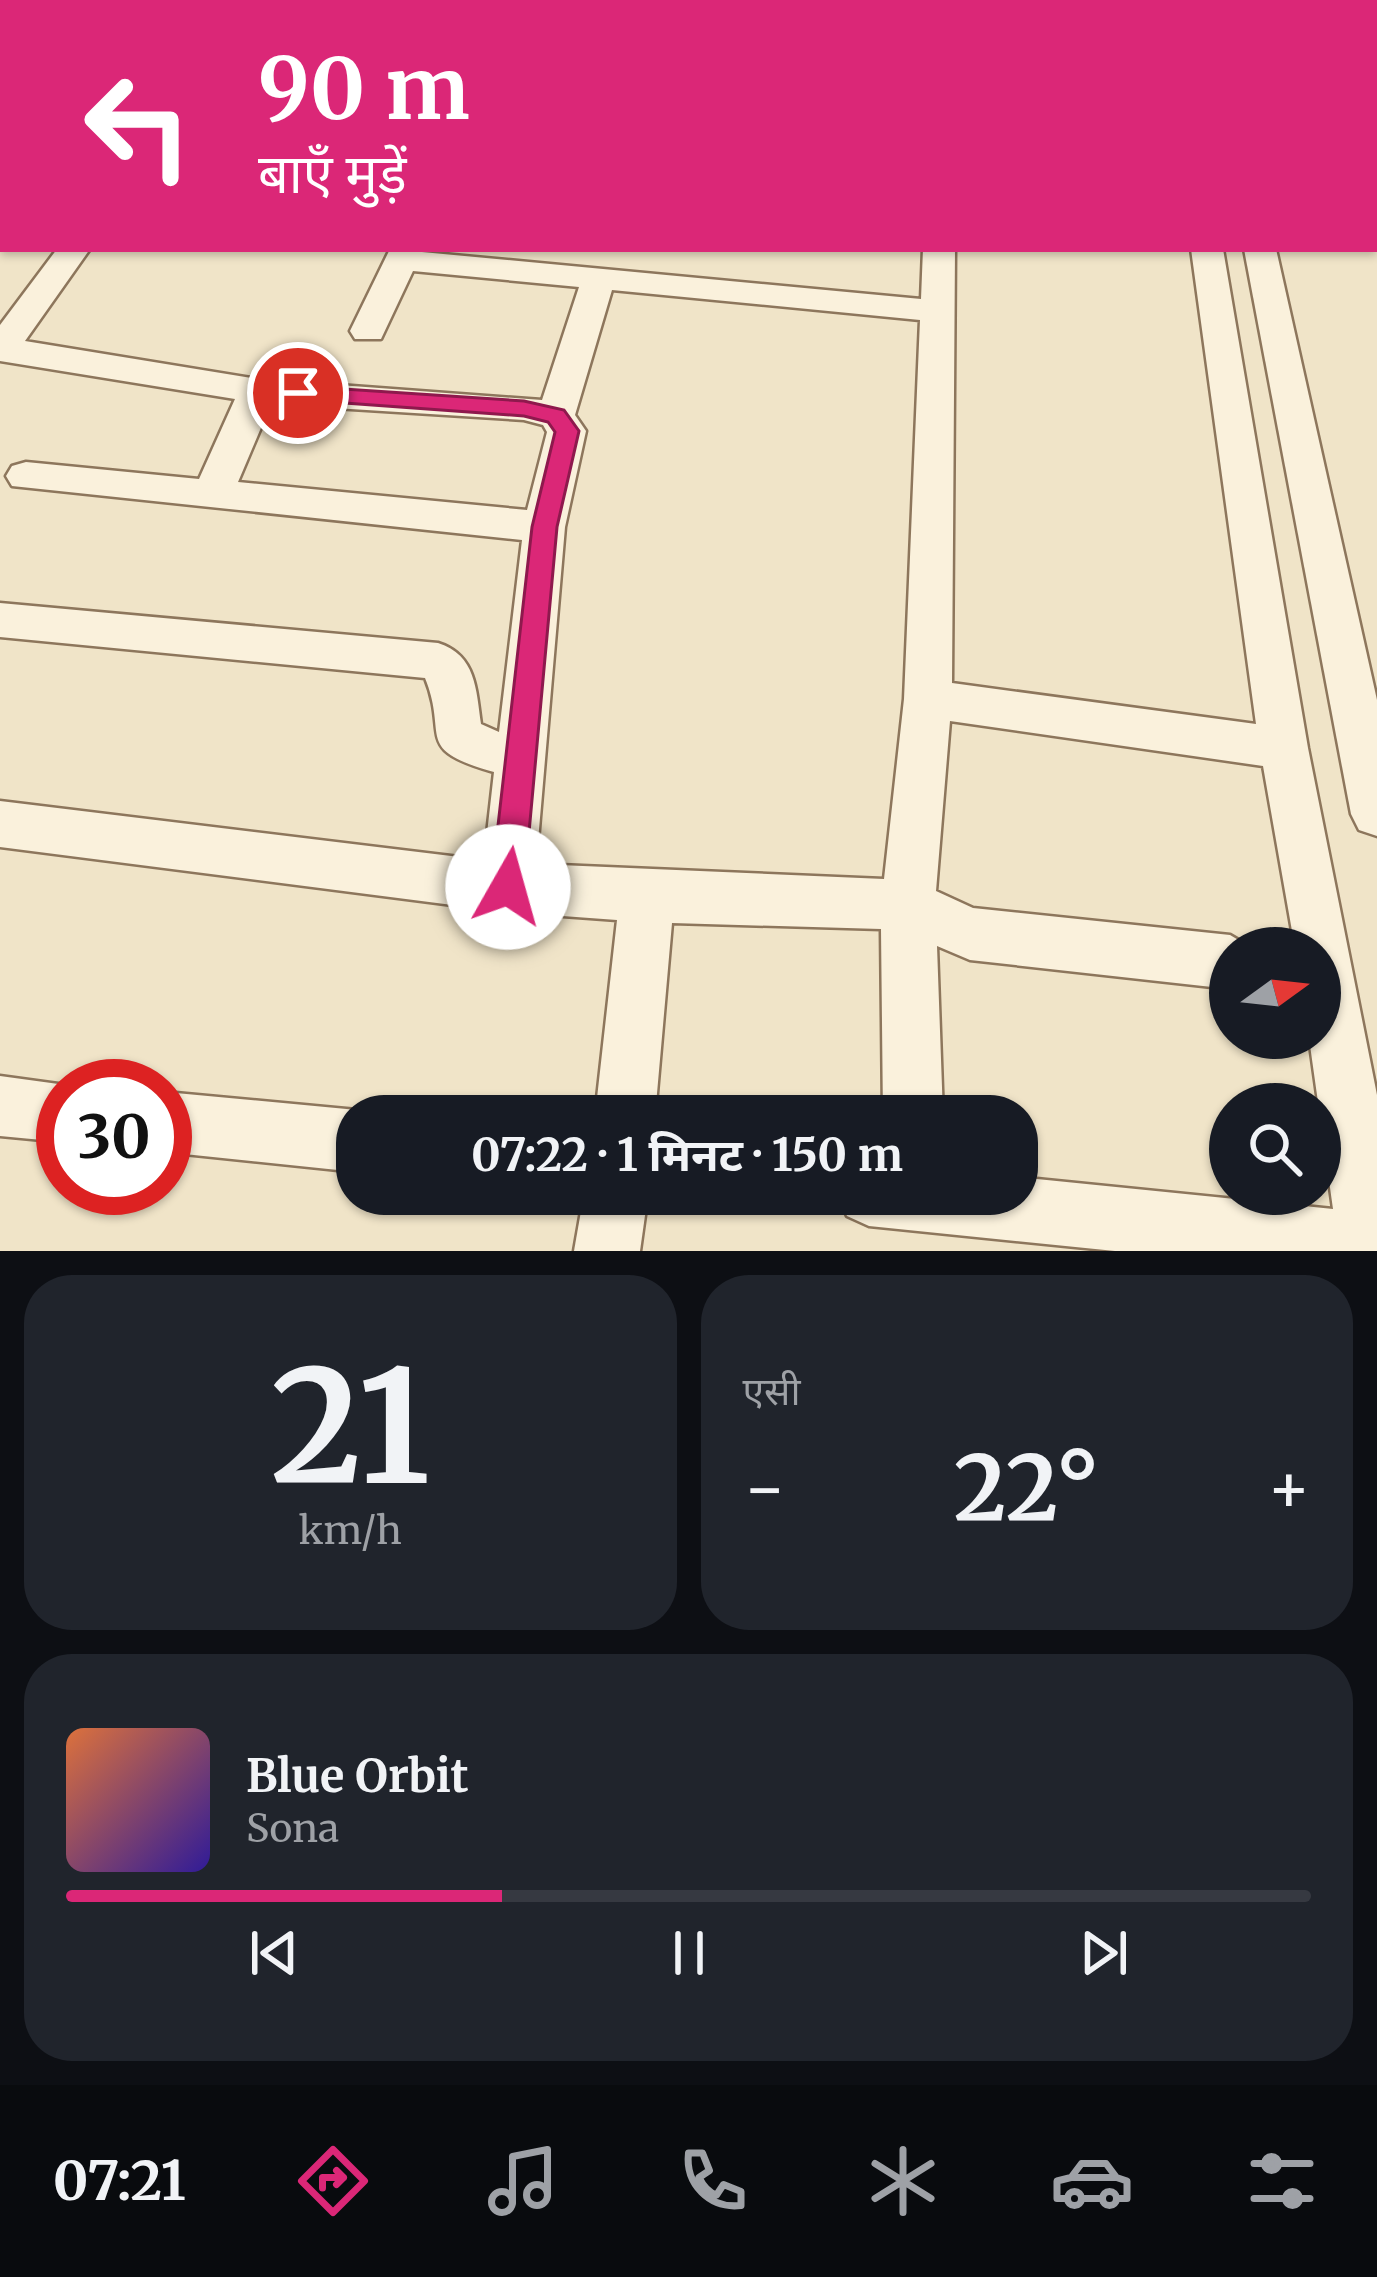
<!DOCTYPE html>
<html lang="hi">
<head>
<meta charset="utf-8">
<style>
	body { margin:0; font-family:Merriweather,"Noto Sans Devanagari",serif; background:#20242c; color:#f1f3f6; height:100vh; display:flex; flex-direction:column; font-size:45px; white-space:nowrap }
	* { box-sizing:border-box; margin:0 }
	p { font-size:39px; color:#9ea1a6 }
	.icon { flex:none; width:66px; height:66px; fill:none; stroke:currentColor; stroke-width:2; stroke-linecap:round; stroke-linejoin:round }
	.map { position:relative; height:1251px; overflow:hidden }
	.sheet { display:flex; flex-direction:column; gap:24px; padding:24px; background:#0d0f14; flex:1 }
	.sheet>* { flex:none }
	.banner { position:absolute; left:0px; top:0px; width:1377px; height:252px; box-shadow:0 3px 9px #0004; background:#db2777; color:#fff; overflow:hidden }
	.needle { width:78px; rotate:75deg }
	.buttons { position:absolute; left:1209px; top:927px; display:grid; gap:24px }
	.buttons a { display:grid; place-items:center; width:132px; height:132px; border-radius:50%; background:#171b24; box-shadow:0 3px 9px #0004; font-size:60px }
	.speed { position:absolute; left:36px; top:1059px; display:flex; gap:24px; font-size:60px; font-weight:700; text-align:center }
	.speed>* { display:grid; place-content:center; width:156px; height:156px; border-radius:50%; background:#171b24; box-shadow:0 3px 9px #0004; line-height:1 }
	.speed .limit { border:18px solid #d22; background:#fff; color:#111 }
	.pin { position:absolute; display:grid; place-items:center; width:102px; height:102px; color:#fff; margin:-51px; border:6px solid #fff; border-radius:50%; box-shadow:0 3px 12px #0007 }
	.me { position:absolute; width:132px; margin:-66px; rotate:7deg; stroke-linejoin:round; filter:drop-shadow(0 0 9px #0008) }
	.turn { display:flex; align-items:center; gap:42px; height:252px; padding:0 60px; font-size:54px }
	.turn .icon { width:156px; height:156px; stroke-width:2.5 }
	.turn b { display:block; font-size:84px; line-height:102px }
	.big { font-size:90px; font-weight:700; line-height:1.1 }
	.sheet .card { flex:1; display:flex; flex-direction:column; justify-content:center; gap:18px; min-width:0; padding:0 42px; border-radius:48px; background:#20242c }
	.sheet .dial { align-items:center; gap:0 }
	.dial b { font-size:156px; line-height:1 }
	.song { display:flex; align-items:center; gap:36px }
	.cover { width:144px; height:144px; border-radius:18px; background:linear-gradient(135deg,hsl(20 70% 55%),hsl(250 70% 35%)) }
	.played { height:12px; border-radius:6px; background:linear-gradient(90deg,#db2777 35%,#363941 35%) }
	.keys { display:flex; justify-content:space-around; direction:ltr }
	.heat { display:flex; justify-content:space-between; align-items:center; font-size:66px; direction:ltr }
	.sheet .tiles { flex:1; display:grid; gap:24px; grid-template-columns:1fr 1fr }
	.card:last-child { grid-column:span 2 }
	.trip { position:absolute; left:336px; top:1095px; width:702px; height:120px; border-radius:48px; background:#171b24; box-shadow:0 3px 9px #0004; font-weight:700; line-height:120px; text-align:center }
	.dock { display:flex; height:192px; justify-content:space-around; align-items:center; background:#090b0e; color:#9ea1a6 }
	.dock .icon { width:84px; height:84px }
	.dock .current { color:#db2777 }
	.dock b { font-size:54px; color:#f1f3f6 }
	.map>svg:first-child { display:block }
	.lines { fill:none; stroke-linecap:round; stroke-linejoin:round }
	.street-casing { stroke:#8d765c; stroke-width:5 }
	.secondary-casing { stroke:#6f573f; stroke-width:4 }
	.street { fill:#faf1dc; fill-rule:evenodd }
	.secondary { fill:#faf1dc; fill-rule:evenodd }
	.route { fill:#db2777; stroke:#8e194d; stroke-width:3 }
</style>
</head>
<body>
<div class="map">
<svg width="1377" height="1251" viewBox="0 0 1377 1251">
	<rect width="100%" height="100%" fill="#f0e4c8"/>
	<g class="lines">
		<defs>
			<g id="street">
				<polygon points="1064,0 1088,0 1089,3 1063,3"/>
				<polygon points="1173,0 1197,0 1199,3 1173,3"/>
				<polygon points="3,46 3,63 0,64 0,47"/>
				<rect x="0" y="213" width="3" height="20"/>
				<path d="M57 249H90L25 341 258 379 542 400 579 287 413 271 381 339H355L350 331 390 249 921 299 923 249H955L952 683 1256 724 1191 249H1223L1308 748 1377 1095V1251H1115L869 1226 847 1216 837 1194H1017V1177L1333 1209 1309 1038H1320V948H1295L1263 766 950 721 936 891 973 908 1230 935 1252 948H1230V989L970 960 937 946 943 1116H883L881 929 672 923 655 1116H595L617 920 507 912 0 847V801L484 860 494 772C412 749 449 737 425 678L0 637V603L438 643C476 655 476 689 481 724L499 732 522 540 12 486 6 476 12 466 26 462 199 479 235 399 0 361V325ZM612 290 920 320 904 699 884 879 536 864 565 527 586 431 575 415ZM271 404 524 420 543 425 547 432 527 510 238 482Z"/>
				<polygon points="1244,249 1276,249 1377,700 1377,836 1359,830 1351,814"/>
				<polygon points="0,1076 73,1086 63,1086 63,1142 0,1136"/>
				<polygon points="165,1092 357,1110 371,1116 357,1116 357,1172 165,1152"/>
				<polygon points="584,1194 648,1194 640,1251 574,1251"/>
			</g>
			<g id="secondary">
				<rect x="0" y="9" width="3" height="22"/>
				<polygon points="1374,128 1377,129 1377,155 1374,154"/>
			</g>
		</defs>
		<use href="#street" class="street-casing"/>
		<use href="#secondary" class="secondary-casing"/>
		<use href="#street" class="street"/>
		<use href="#secondary" class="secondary"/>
	</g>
	<polygon class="route" points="298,386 524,401 564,410 579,431 557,527 524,887 519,898 508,902 496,898 491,887 532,527 555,432 548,422 524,416 290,399 287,393"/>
</svg>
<div class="buttons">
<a><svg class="needle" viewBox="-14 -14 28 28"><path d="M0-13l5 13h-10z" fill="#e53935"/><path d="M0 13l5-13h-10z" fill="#9ea1a6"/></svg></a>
<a><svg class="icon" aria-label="search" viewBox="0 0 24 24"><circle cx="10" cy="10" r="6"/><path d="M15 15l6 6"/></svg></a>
</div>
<div class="speed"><div class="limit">30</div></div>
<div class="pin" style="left:298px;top:393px;background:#d93025"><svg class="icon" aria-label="arrive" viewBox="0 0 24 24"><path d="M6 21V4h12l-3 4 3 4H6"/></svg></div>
<svg class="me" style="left:508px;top:887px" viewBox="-20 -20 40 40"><circle r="19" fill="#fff"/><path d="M0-13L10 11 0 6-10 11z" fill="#db2777"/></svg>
<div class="trip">07:22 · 1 मिनट · 150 m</div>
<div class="banner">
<div class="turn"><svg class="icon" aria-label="left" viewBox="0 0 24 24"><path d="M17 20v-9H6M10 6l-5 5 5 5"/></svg><div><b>90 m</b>बाएँ मुड़ें</div></div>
</div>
</div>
<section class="sheet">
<div class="tiles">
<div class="card dial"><b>21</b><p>km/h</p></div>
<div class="card"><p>एसी</p>
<div class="heat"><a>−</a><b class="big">22°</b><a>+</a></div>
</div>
<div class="card">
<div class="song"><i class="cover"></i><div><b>Blue Orbit</b><p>Sona</p></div></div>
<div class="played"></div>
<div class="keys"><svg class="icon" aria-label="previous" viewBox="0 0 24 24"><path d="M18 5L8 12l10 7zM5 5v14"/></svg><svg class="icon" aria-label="pause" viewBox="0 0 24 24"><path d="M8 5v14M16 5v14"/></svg><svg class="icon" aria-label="next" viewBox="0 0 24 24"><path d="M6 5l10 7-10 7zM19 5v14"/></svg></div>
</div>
</div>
</section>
<nav class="dock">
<b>07:21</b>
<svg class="icon current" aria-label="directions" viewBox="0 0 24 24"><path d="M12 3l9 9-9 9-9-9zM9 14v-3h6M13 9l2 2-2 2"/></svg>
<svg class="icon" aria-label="music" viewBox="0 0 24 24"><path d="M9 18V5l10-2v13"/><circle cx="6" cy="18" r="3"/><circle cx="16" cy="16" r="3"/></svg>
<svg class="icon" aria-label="phone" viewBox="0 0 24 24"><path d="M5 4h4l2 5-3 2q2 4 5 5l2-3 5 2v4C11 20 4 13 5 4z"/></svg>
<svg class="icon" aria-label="climate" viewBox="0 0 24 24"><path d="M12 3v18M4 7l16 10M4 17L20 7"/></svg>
<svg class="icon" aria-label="car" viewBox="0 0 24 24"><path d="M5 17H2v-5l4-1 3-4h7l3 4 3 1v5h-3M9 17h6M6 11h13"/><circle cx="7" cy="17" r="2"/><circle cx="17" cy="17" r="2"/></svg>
<svg class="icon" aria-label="filters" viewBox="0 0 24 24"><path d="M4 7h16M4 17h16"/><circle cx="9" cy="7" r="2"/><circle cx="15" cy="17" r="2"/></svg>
</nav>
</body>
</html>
